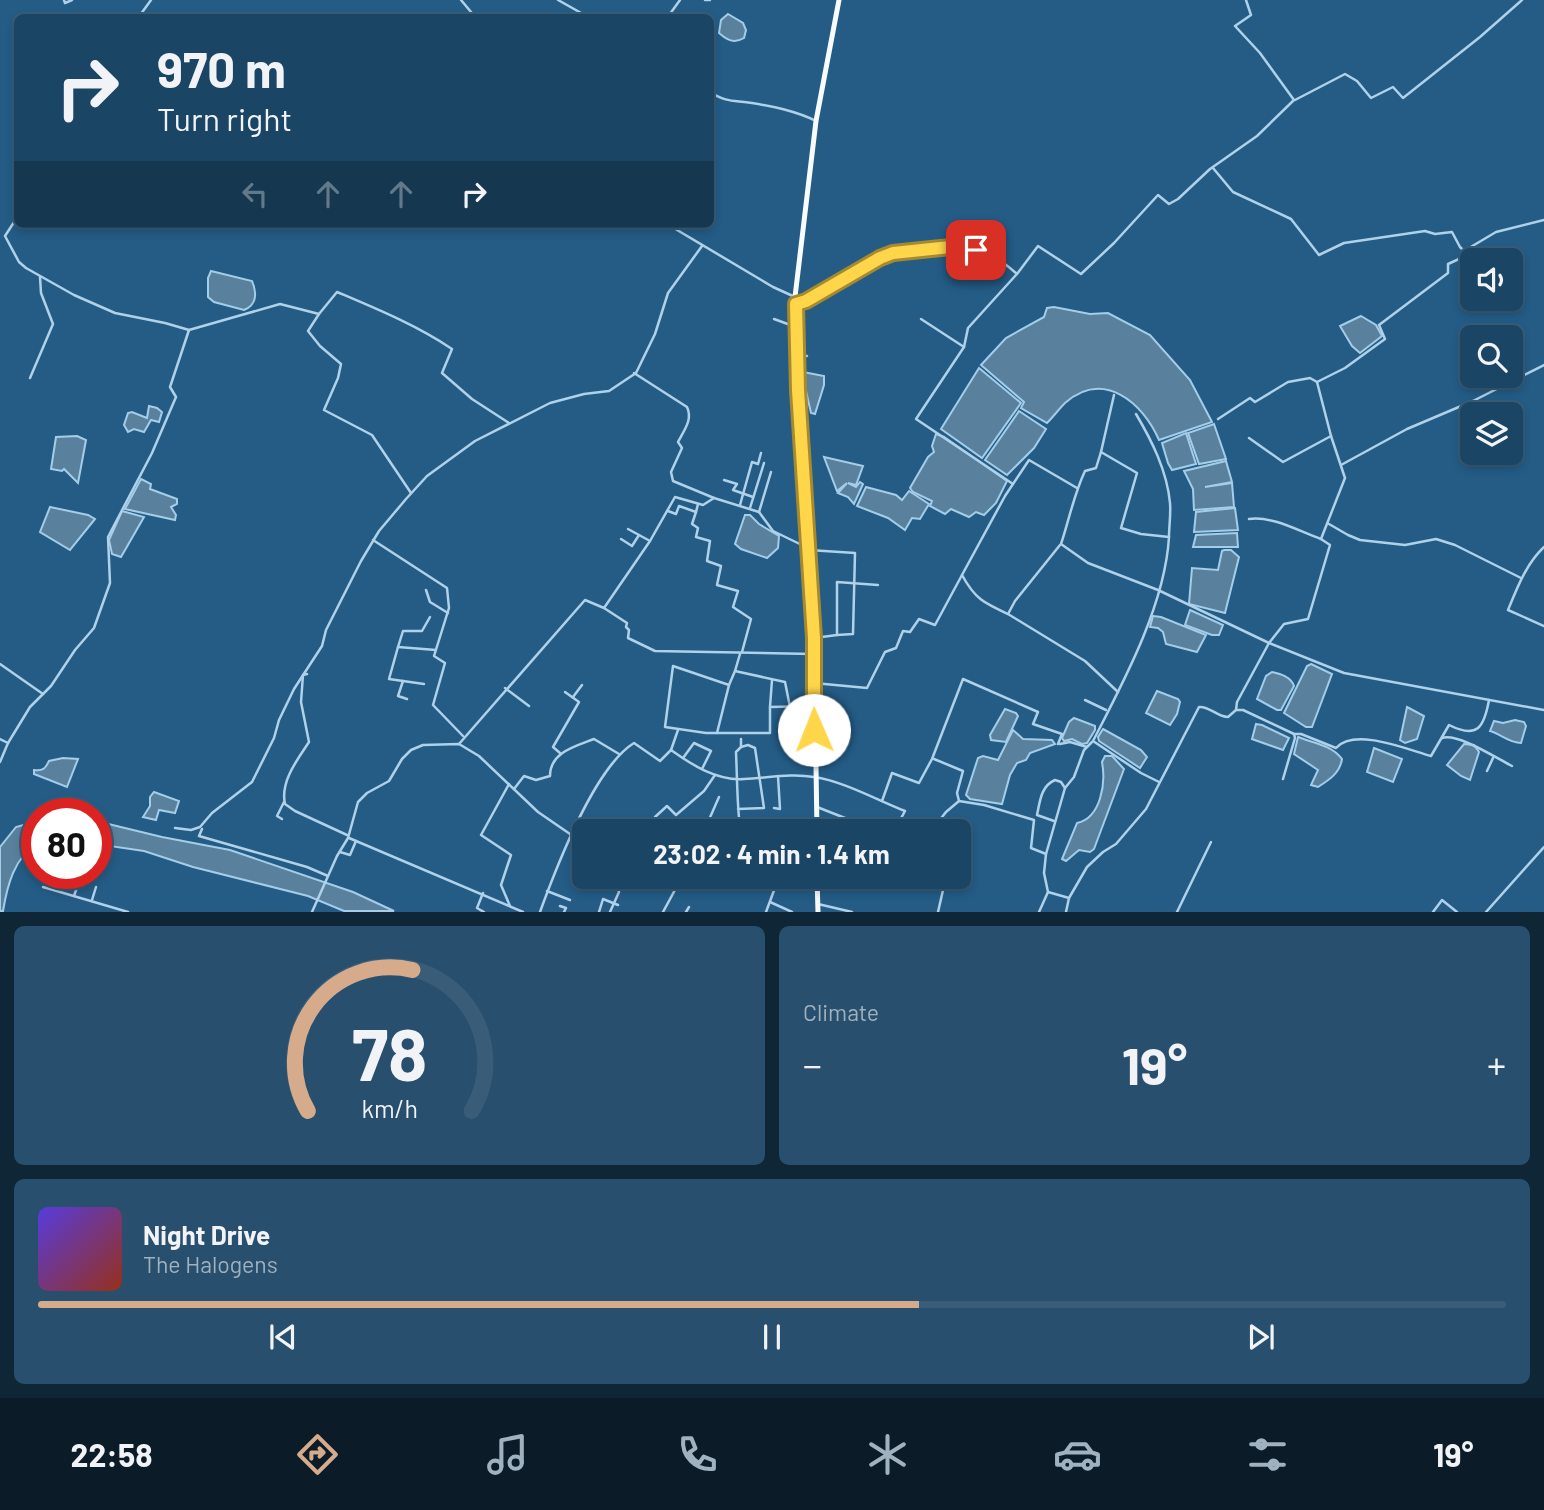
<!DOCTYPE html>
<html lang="en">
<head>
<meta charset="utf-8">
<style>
	body { margin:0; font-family:Barlow,sans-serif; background:#284f6d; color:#f1f3f6; height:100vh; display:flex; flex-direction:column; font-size:26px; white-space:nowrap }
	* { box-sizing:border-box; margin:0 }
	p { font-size:23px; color:#a0b1bf }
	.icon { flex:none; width:38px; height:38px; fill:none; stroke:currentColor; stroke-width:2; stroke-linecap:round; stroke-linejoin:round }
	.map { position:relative; height:912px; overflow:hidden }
	.sheet { display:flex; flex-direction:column; gap:14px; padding:14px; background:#0f2637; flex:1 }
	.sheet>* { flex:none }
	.guide { position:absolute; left:14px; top:14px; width:700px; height:214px; border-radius:10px; box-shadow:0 4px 10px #0003,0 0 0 2px #395d78; background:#1b4564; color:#f1f3f6; overflow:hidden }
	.fabs { position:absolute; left:1460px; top:248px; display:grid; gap:14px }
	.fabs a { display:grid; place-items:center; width:63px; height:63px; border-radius:10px; background:#1b4564; box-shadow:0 4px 10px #0003,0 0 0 2px #395d78; font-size:35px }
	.speed { position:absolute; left:21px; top:798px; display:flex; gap:14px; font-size:35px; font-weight:700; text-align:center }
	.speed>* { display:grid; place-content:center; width:91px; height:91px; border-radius:50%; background:#1b4564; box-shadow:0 4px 10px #0003,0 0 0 2px #395d78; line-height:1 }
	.speed .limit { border:10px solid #d22; background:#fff; color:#111 }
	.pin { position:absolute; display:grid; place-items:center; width:60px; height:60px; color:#fff; margin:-30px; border-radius:14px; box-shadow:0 4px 10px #0006 }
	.me { position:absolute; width:77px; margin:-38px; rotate:359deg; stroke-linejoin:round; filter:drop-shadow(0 0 5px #0008) }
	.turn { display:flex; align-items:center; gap:24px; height:147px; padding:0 28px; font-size:32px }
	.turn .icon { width:91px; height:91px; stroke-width:2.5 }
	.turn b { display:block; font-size:49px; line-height:60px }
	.lanes { display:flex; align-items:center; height:66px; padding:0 28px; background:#0003; justify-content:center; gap:35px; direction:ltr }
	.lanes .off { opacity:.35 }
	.big { font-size:52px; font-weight:700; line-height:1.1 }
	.sheet .widget { flex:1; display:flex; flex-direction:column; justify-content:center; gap:10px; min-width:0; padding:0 24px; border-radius:10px; background:#284f6d }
	.sheet .dial { align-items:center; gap:0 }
	.dial svg { height:182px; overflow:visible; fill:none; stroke:#395d78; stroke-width:7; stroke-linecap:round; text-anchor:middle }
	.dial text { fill:#f1f3f6; stroke:none }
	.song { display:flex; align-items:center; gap:21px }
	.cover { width:84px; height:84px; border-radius:10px; background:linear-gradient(135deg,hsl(250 70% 55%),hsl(10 70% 35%)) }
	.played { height:7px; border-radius:4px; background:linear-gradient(90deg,#d6ab8b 60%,#395d78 60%) }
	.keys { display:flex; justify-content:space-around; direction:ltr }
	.heat { display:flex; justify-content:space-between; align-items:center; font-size:38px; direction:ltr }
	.sheet .tiles { flex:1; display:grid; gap:14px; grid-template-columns:1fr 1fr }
	.widget:last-child { grid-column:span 2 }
	.trip { position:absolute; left:572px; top:819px; width:399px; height:70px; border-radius:10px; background:#1b4564; box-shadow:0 4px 10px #0003,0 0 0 2px #395d78; font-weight:700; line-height:70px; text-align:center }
	.tab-bar { display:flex; height:112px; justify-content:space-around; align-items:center; background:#0b1c28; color:#a0b1bf }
	.tab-bar .icon { width:49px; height:49px }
	.tab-bar .active { color:#d6ab8b }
	.tab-bar b { font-size:32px; color:#f1f3f6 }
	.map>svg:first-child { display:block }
	.water { fill:#59809d; stroke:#a3cde9; stroke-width:2 }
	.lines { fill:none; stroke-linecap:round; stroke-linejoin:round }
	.minor { stroke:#afd1e9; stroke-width:2.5 }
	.trunk { stroke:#f8fcfe; stroke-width:5 }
	.route-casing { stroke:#a68a30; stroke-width:18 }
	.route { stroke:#ffd54a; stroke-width:12 }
</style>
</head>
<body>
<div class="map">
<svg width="1544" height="912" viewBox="0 0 1544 912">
	<rect width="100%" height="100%" fill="#245c86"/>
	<g class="water">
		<path d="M728 14 743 23 746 30 744 38C734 44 727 40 719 33L721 20Z"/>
		<path d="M211 271 252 281C257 293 257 305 244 310L214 302 208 297V278Z"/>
		<path d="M1054 307 1090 314 1108 313 1150 335 1190 380 1212 422 1159 440C1143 403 1104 369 1065 403 1059 409 1053 417 1047 423L1021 408 1024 402 981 365 1006 338 1044 317 1047 308Z"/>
		<polygon points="1361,316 1376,325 1382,336 1360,353 1352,346 1340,326"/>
		<polygon points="979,368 1021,403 982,458 941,429"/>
		<polygon points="803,372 824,376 824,385 815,414 811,413 806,391 803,390"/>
		<polygon points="149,406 157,408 162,412 159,422 151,420 144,432 134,429 128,432 124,425 128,413 132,412 147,418"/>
		<polygon points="1019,411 1046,429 1034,448 1007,475 985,460"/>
		<polygon points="1214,424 1226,459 1199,464 1188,433"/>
		<polygon points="1186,433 1196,464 1172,470 1168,463 1162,443"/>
		<polygon points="936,434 944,437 1007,481 996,503 984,515 976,512 969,517 951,509 945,514 930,506 932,501 913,492 910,488 928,457 934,452 932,446"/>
		<polygon points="77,436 86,440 78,483 64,469 62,471 51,469 56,437"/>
		<polygon points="824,457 863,466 856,485 848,483 856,487 860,482 863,484 854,504 848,497 838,493 847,483 837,491"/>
		<polygon points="1226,461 1232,482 1205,487 1232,483 1234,507 1194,510 1193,489 1184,471"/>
		<polygon points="141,479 151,484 150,489 177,499 177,504 171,507 176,515 175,520 125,509"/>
		<polygon points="866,487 896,495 902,500 909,491 929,504 920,519 912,518 905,530 888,518 857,506"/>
		<polygon points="50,507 88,515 95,519 70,550 40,532"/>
		<polygon points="1235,508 1238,530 1194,532 1196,512"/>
		<polygon points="122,511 144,517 121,557 112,554 109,540"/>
		<polygon points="745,515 750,515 759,524 779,536 778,548 767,558 741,549 735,544"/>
		<polygon points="1237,533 1238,547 1193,547 1196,535"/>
		<polygon points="1224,550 1231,550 1239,557 1225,613 1189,604 1192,568 1218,570 1222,551"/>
		<polygon points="1190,610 1223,625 1219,635 1212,635 1185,625"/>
		<polygon points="1153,616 1161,617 1206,635 1197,652 1166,644 1163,632 1158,628 1150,627"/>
		<polygon points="1311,664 1332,674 1312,727 1306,727 1284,713 1307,666"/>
		<path d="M1272 672C1281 674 1291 677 1294 686L1281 710H1277L1257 699 1266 676Z"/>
		<polygon points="1157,691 1178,699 1180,702 1177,714 1170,725 1146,713"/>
		<polygon points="1407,707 1424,716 1417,739 1405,743 1400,740"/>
		<polygon points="1005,709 1016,713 1018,716 1006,742 991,740 990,735"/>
		<polygon points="1074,718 1095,726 1095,730 1087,743 1082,744 1072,739 1064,741 1062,738 1069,722"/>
		<path d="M1515 720 1524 722 1526 726 1521 743C1509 743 1501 734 1490 731L1494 721 1503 723Z"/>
		<polygon points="1256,724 1262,725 1289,738 1283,750 1252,739"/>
		<polygon points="1103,729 1141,750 1147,757 1140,768 1099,741 1098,737"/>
		<polygon points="1013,730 1023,739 1052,740 1055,744 1030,753 1026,760 1017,763 1010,775 1002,804 970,799 966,795 978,758 983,756 998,760"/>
		<path d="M1298 737C1313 743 1332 745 1342 759 1340 773 1329 780 1318 787L1311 785 1318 770 1294 754Z"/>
		<polygon points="1464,744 1474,745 1479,752 1470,780 1461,776 1447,765"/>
		<polygon points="1374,748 1402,759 1393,782 1367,772"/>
		<path d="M1105 756H1112L1124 769 1094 849 1090 852 1079 850 1066 861 1062 859 1077 823C1101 818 1106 783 1102 762Z"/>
		<path d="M63 758 78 759 67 787 34 774V770C43 771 45 769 49 761Z"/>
		<polygon points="154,792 179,801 175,813 159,810 156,820 143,817 150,806 150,797"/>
		<path d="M37 821V844C14 857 7 887 3 911H0V847L16 827Z"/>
		<polygon points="96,821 162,837 230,850 353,892 394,911 344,911 308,896 193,867 144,851 96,844"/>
	</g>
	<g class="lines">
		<g class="minor">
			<polyline points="64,0 65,3 72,0"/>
			<polyline points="461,0 476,18"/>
			<polyline points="558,0 590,18"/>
			<polyline points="705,0 710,0"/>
			<polyline points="138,18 151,0"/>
			<polyline points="667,18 680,0"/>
			<path d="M710 92C727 103 734 100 752 103 775 107 796 111 816 121"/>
			<polyline points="1295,100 1345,74 1357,81 1371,98 1393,87 1403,98 1480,37 1522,0"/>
			<polyline points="1213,168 1233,192 1291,219 1319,255 1344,243 1425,231 1435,234 1452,232 1460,247 1464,251"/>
			<path d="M18 216 5 236 19 262 26 268 74 295 115 313 165 323 189 330 280 304 319 314 337 292C377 309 416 325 452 349L442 373 472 399 509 423"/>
			<polyline points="667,224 773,287 795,297"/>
			<path d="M796 304 806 301 880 258C894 253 909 252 924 250 966 245 984 244 1017 274L1038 246 1081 274 1114 243 1158 195 1169 204 1178 199 1210 169 1257 136 1294 100 1260 53 1235 26 1251 15 1246 0"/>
			<polyline points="319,314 308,331 320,346 341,364 338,378 324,410 372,435 411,493"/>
			<polyline points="774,319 796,327"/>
			<polyline points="921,319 964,347"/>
			<polyline points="797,355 807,356"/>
			<path d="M634 373 687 407C693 420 684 430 678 442L682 448 671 472 673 481 714 498"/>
			<polyline points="30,378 53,324 41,293 40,277"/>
			<path d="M1136 414C1152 441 1167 471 1170 503 1171 514 1169 526 1169 537"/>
			<polyline points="1218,419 1250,398 1255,402 1288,382 1310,378 1317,382"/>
			<polyline points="1249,438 1283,462 1331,436"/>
			<polyline points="1101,452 1114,395"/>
			<polyline points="1341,465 1407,429 1473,401 1544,365"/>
			<polyline points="724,480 737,484 733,490 753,497"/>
			<polyline points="1013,484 916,419 964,347 968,328 1016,275"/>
			<polyline points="740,505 752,462 758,464 761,453"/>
			<polyline points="750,508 764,463"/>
			<polyline points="668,511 676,514 679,506 696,512 698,504"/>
			<polyline points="696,512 692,524 698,528 696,537 710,541 707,561 721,566 717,585 738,591 733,607 751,619 742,652"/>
			<polyline points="759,512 771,472"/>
			<path d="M1249 519C1274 516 1298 531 1321 539"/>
			<polyline points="1329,524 1348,535 1360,540 1405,545 1436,539 1455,545 1521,578"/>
			<polyline points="628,529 639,535"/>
			<polyline points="621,539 632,546 639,535 650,541"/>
			<polyline points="373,540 447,588 449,608 434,656 445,663 433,705 463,736"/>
			<path d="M1060 545 1015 601 1008 614C984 603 975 599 962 575L1005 496 1029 460 1077 488"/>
			<path d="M1544 547C1526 564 1517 588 1508 610L1544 626"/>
			<polyline points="809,550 855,553 853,634 837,635"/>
			<polyline points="426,590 430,602 448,613"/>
			<polyline points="604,608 627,623 626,627 629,630 628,638 655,651 812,654"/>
			<polyline points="1008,614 1085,661 1118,692"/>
			<polyline points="430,617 422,631 403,631 398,647 436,650"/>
			<polyline points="814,638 837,635 837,582 878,585"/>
			<polyline points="398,647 389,679 424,684"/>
			<polyline points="0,664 43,694"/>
			<polyline points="735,671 740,654"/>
			<path d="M307 674 303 675 301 702 309 742C297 760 280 782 285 804L295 811 347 835"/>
			<polyline points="403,681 398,696 407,699"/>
			<polyline points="814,683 867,688 885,652 896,648 903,631 910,632 919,619 935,625 962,575"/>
			<polyline points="505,688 529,706"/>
			<polyline points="573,697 582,685"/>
			<polyline points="1085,700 1106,710"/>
			<polyline points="770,707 772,680"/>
			<polyline points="790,707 785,682 735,671 729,685 673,666 665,727 706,733 770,733 770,707 813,706"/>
			<polyline points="1236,710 1237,702 1269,643 1284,624 1308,619 1330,545 1321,539 1345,478 1331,436 1317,382 1345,368 1385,339 1379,325 1448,273 1448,264 1459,259 1464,251 1496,232 1544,220"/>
			<polyline points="717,733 729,685"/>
			<path d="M1294 734H1301L1336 748C1355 727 1408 750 1431 756L1449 725C1477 739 1484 728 1489 700"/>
			<path d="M1442 738C1458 733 1496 758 1512 766"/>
			<polyline points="0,739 8,743 0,762"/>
			<polyline points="8,743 30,707 51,686 75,650 94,628 110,583 108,537 152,453 176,397 170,387 189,330"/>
			<polyline points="459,744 585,600 604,608 650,541 675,497 703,505 714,498 759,512 773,531 808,548"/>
			<polyline points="1060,744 1070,742 1087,747"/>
			<polyline points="741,747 741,739"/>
			<polyline points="671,750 678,730"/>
			<polyline points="560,753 553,747 579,702 565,692"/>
			<polyline points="683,758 694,743 711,751 702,769"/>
			<polyline points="934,759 963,771 957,793 959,801"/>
			<polyline points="1487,771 1493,758"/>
			<path d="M1159 782 1141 773 1093 741C1124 681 1165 605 1169 537L1141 534 1121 528 1137 473 1101 452 1096 468 1085 471C1074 494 1069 520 1061 544L1088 563 1158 590 1269 643 1344 673 1544 710"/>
			<polyline points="509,784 481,835 511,855 501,885 510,906"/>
			<path d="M514 789 524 776 536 780 550 776C550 752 576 746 594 739L619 754"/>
			<polyline points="882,801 892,773 919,783 932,759 963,679 1038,712 1033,724 1062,734 1058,744"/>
			<polyline points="817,807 878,831"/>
			<polyline points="774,808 780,809 778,776"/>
			<path d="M738 809 764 808 755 748 748 745 741 747 736 752C737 774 737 796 739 818"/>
			<polyline points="655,817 667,806 676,815 704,791 715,775"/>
			<polyline points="282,819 277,816 284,802"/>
			<path d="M1054 821 1037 815C1040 801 1041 786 1055 780L1061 782 1065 788"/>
			<polyline points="686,823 693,831"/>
			<polyline points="175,828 191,830 200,827 212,813 252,782 274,738 279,720 294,689 322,646 326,630 361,561 379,531 406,499 427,476 475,441 550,403 584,394 609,391 636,373 655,334 668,293 702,246"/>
			<polyline points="202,829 199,836 307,867 328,876"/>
			<polyline points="704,831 719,797"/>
			<polyline points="772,831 773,823"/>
			<polyline points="806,831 807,823"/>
			<polyline points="931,831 946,812 959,801 984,805 1034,820 1031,848 1046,854 1044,873 1048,892 1039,912"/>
			<polyline points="349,838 523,912"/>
			<polyline points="340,852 350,855 356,841"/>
			<polyline points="1046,854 1065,788 1074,777 1084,750 1092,742"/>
			<polyline points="720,877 724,879 725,877"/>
			<polyline points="43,887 128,912"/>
			<polyline points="547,891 570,900"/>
			<path d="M1048 892 1069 898 1087 867 1103 852 1116 844 1146 809 1199 707C1210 706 1217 717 1228 717L1236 710H1243L1294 734 1295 738 1283 779"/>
			<polyline points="483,893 477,908 484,912"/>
			<polyline points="74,896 79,881"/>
			<polyline points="92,900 96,887"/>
			<polyline points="770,902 792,912"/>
			<polyline points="818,904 852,912"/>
			<polyline points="560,906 566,908 564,912"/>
			<polyline points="312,912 337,856 348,838 358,802 367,793 389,781 402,759 411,750 423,745 459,744 479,756 538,812 570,834"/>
			<path d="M540 912C556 868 595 767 634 743L660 761 671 750C692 765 717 781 744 779 768 778 791 773 814 777 843 781 877 800 905 811L894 831"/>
			<polyline points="599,912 603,899 618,905"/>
			<polyline points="610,912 619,892 616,883 622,878 632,877"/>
			<polyline points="663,912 682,877"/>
			<polyline points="686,912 689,907"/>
			<polyline points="766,912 779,877"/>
			<polyline points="938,912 946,877"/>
			<polyline points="1066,912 1069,898"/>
			<polyline points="1177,912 1211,842"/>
			<polyline points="1433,912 1442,900 1457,912"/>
			<polyline points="1486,912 1544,847"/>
		</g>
		<g class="trunk">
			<polyline points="817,831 814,638 798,390 795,297 816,121 839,0"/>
			<polyline points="817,877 818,912"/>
		</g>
	</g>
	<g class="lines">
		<defs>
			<polyline id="route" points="814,730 814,638 798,390 796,304 806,301 880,258 893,253 960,246 976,250"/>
		</defs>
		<use href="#route" class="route-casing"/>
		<use href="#route" class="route"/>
	</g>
</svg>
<div class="fabs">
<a><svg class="icon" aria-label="sound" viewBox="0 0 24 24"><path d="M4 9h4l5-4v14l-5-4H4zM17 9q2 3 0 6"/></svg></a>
<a><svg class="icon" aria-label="search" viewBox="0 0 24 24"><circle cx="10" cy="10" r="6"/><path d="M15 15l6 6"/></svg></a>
<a><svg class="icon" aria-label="layers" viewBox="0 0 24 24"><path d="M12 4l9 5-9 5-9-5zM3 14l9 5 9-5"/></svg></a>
</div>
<div class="speed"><div class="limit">80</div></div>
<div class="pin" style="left:976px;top:250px;background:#d93025"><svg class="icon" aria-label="arrive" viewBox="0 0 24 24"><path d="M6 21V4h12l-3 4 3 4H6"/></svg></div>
<svg class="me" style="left:814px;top:730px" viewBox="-20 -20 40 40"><circle r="19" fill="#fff"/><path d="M0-13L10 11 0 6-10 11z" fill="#ffd54a"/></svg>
<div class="trip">23:02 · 4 min · 1.4 km</div>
<div class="guide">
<div class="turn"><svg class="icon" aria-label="right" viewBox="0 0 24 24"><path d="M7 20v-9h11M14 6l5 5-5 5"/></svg><div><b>970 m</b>Turn right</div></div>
<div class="lanes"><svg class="icon off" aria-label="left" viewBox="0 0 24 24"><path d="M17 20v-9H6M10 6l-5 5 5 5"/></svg><svg class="icon off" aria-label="ahead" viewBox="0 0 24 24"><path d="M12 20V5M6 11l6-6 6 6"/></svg><svg class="icon off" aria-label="ahead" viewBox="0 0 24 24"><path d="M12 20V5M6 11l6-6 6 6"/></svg><svg class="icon" aria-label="right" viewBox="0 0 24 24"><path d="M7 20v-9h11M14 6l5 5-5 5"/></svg></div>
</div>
</div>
<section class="sheet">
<div class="tiles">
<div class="widget dial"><svg viewBox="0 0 100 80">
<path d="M14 69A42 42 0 1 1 86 69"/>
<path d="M14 69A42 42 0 0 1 60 7" stroke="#d6ab8b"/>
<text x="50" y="56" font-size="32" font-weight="700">78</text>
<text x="50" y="72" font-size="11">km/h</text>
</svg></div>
<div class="widget"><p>Climate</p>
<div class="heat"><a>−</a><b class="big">19°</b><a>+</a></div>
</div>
<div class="widget">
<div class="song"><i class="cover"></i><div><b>Night Drive</b><p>The Halogens</p></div></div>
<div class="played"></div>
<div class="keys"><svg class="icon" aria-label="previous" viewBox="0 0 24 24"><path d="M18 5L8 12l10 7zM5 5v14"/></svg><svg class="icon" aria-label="pause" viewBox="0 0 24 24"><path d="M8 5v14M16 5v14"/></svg><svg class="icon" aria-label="next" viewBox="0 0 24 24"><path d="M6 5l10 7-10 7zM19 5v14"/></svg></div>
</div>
</div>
</section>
<nav class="tab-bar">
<b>22:58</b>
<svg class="icon active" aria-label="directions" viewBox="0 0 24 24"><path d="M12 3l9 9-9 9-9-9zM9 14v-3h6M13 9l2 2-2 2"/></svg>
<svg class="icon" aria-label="music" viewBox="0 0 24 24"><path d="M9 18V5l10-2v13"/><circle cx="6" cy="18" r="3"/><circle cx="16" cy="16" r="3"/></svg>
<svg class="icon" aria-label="phone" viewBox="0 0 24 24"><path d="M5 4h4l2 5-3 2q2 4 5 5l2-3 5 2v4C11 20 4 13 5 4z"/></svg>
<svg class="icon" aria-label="climate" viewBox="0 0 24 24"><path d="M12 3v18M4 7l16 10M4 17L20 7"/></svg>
<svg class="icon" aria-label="car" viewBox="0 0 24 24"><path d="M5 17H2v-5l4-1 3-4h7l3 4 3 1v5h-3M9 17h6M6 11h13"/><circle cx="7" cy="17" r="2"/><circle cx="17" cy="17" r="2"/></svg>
<svg class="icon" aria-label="filters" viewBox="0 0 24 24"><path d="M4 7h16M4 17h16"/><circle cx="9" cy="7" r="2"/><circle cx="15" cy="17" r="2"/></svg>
<b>19°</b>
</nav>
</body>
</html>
